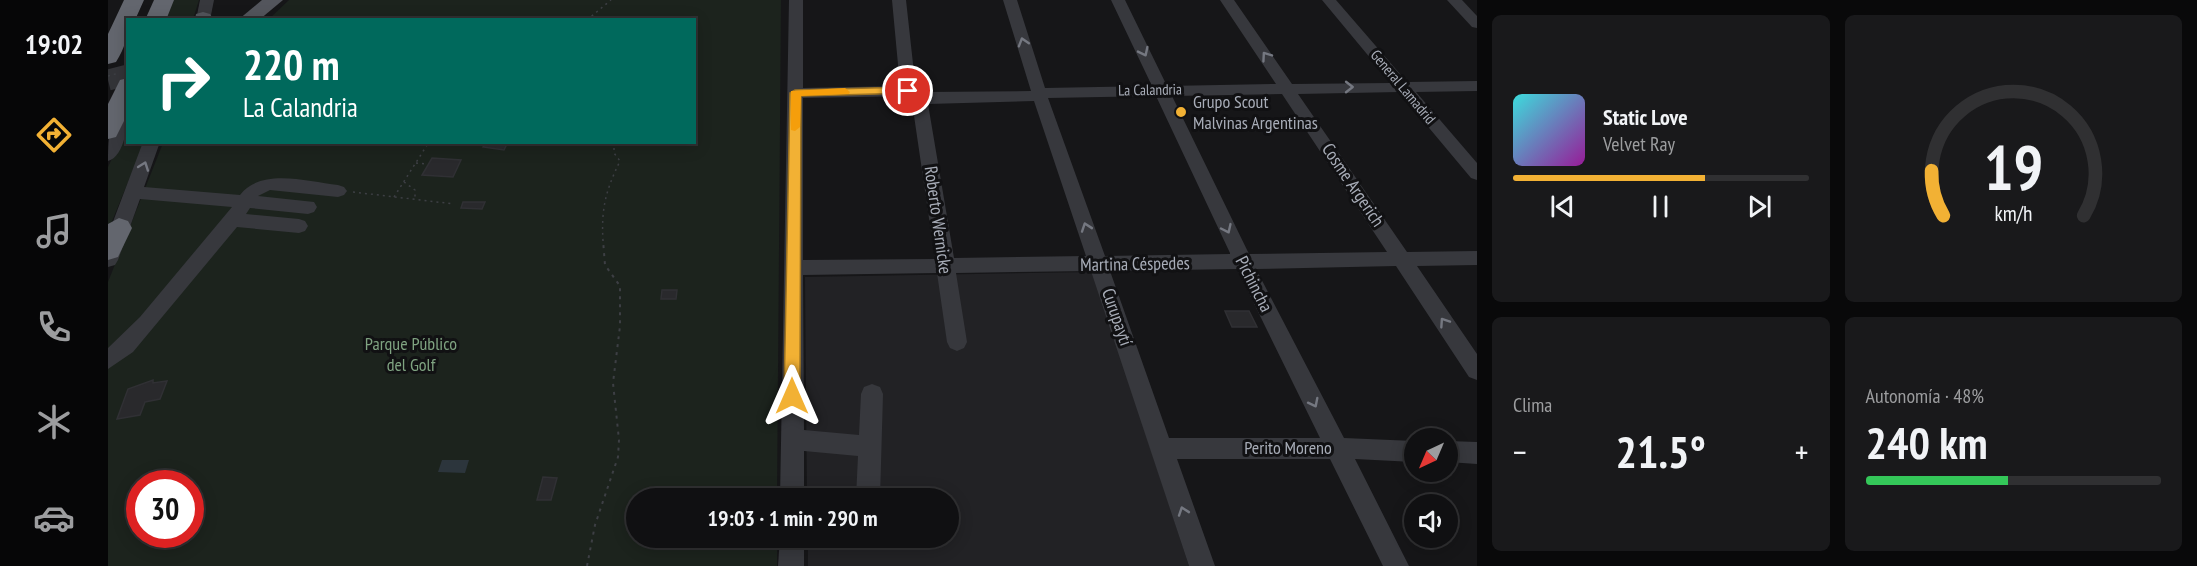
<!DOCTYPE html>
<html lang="es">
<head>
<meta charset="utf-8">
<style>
	body { margin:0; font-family:"PT Sans Narrow",sans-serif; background:#19191b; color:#f1f3f6; height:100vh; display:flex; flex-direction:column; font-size:22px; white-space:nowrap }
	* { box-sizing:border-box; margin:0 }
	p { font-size:20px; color:#9c9d9f }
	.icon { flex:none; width:33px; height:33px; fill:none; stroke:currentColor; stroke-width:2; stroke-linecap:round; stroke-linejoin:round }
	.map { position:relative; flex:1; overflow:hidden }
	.drawer { display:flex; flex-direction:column; gap:15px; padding:15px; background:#09090a; width:720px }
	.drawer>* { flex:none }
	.banner { position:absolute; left:18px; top:18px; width:570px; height:126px; border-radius:0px; box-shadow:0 3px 15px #0003,0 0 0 2px #303032; background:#00695c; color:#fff; overflow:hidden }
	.needle { width:39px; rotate:224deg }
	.tools { position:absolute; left:1296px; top:428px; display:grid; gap:12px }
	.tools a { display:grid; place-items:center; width:54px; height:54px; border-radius:50%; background:#101012; box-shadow:0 3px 15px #0003,0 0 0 2px #303032; font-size:30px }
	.speed { position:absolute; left:18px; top:470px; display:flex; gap:12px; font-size:30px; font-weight:700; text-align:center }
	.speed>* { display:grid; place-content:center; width:78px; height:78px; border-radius:50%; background:#101012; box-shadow:0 3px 15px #0003,0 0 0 2px #303032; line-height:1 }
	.speed .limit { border:9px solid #d22; background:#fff; color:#111 }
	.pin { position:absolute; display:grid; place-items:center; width:51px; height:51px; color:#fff; margin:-26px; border:3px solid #fff; border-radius:50%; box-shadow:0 2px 6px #0007 }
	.me { position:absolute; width:66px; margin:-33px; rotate:0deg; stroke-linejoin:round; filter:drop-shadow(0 0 4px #0008) }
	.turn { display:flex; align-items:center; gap:21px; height:126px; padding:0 18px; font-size:27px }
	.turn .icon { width:78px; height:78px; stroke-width:2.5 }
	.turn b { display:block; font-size:42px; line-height:51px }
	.big { font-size:45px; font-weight:700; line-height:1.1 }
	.drawer .widget { flex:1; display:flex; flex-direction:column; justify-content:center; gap:9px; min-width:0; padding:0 21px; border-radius:9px; background:#19191b }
	.drawer .dial { align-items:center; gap:0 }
	.dial svg { height:156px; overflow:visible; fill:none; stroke:#303032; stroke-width:7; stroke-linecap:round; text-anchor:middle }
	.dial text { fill:#f1f3f6; stroke:none }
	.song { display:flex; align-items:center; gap:18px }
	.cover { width:72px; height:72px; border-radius:9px; background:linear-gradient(135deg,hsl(180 70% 55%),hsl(300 70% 35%)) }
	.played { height:6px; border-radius:3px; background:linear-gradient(90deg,#f2b134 65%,#303032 65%) }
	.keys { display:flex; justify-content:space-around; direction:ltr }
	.heat { display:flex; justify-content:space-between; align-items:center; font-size:33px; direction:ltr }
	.charge { height:9px; border-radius:4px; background:linear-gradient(90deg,#34c759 48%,#303032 0) }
	.drawer .tiles { flex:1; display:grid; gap:15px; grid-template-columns:repeat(2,1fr) }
	.trip { position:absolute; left:518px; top:488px; width:333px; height:60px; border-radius:30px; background:#101012; box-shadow:0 3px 15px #0003,0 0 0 2px #303032; font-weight:700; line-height:60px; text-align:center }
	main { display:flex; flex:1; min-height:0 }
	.tab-bar { display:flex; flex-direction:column; width:108px; justify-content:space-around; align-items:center; background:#060607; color:#9c9d9f }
	.tab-bar .icon { width:42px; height:42px }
	.tab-bar .on { color:#f2b134 }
	.tab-bar b { font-size:27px; color:#f1f3f6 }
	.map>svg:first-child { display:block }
	.built { fill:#222225 }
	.green { fill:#1c231d; fill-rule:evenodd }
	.water { fill:#2c353c }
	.building { fill:#29292c; stroke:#303034; stroke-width:1.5 }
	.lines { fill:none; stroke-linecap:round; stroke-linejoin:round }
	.major-tunnel { stroke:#333438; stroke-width:21; stroke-dasharray:21 10; stroke-linecap:butt }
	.path-far1 { stroke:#3d3f44; stroke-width:1.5; stroke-dasharray:2 4; stroke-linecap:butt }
	.path { stroke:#3d3f44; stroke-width:2; stroke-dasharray:3 5; stroke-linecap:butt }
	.minor { fill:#37383d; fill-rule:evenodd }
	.major { fill:#53555c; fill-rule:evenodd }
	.highway { fill:#63666e; fill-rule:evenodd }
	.oneway { stroke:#757881 }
	.route { fill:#f2b134; stroke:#9d7322; stroke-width:1.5 }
	.slow { fill:#f59e0b }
	.poi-dot { fill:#f2b134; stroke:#111113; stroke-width:2 }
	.labels { text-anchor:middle; stroke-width:6; stroke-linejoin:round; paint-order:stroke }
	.far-street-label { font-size:15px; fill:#a8adb8; stroke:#111113 }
	.poi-label { font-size:18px; fill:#a8adb8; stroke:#111113; text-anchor:start }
	.street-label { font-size:18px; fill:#a8adb8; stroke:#111113 }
	.park-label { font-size:18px; fill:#7fa381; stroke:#111113 }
</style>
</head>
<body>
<main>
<nav class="tab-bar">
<b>19:02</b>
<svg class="icon on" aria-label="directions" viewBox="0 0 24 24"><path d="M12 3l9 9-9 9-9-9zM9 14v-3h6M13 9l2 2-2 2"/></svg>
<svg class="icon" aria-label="music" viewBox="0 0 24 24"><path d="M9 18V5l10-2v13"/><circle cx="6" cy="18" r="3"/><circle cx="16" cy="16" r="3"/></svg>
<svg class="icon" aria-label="phone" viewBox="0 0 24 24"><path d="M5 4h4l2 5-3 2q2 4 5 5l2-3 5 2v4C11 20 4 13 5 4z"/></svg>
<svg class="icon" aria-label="climate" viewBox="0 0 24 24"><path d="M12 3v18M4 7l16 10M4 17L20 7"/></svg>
<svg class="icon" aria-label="car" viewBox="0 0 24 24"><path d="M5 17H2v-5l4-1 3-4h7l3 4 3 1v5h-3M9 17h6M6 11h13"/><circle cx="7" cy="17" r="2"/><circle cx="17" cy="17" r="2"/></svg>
</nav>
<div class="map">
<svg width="1369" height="566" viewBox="0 0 1369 566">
	<rect width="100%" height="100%" fill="#161618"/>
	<polygon class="built" points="985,272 1081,566 700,566 700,537 840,537 840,498 699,498 697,277"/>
	<g class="green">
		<polygon points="64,0 91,0 85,19 55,20"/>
		<path d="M181 0H673L669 498H528V537H669V566H0V282L55 143 586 142V20L161 19ZM32 483H82V534H32Z"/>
		<polygon points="19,128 20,142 36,143 0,231 0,167"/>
	</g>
	<polygon class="water" points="334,460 361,460 357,473 330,472"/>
	<g class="building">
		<polygon points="378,142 400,142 396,150 375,147"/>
		<polygon points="324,158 353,160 345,177 314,175"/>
		<polygon points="355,202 377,202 374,209 353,208"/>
		<polygon points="554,290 569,290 568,299 553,299"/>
		<polygon points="1117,311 1141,311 1149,327 1124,327"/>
		<polygon points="45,380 45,383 59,381 52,399 37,402 32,415 9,419 20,389"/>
		<polygon points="435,477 449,478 443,500 429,500"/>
	</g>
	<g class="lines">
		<polyline class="major-tunnel" points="0,80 20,75"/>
		<g class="path-far1">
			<polyline points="479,20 503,0"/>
			<polyline points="0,76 11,73"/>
			<polyline points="308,163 320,164"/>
			<polyline points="296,182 307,190 307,199"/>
			<polyline points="245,192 346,204"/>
			<polyline points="286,197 321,142"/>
			<path d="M495 241C493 208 498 190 512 161L506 153V142"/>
		</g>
		<polyline class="path" points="479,566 487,525 510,457 511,440 505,383 512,326 512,286 497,265 495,240"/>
		<g class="minor">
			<polygon points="92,0 106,0 102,20 88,20"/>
			<path d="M681 0H695V88L792 86 784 0H798L808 91 800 96 695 98V260L827 259 804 102 819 92 923 91 895 0H909L937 88 1044 86 1003 0H1017L1059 86 1168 84 1112 0H1126L1184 84 1283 83 1214 0H1228L1299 82 1369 81V91L1308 92 1369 163V180L1363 178 1291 92 1190 94 1299 252 1369 251V265L1309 266 1369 354V380L1361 377 1288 266 1148 269 1236 438 1306 441V462L1247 459 1301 566H1275L1222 459H1069L1107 566H1081L983 271 848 273 859 342 856 348 849 351 842 348 839 342 829 273 695 275 696 430 751 435 753 394 756 387 764 384 772 387 775 394 772 498H748L750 456 696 451V498H672ZM1174 94 1279 252 1141 254 1064 96ZM1048 96 1122 253V254L997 256 940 98ZM926 101 978 256 846 258 820 104ZM1129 269 1212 438H1061L1002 271Z"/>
			<polygon points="1339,0 1354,0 1369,16 1369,28 1364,27"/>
			<path d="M17 108H20C20 123 17 156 0 161 0 146 0 113 17 108Z"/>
			<path d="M35 142H52L36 187 132 195C153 167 200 182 230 185L236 187 239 191 236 195 230 197 162 190 150 196 206 202 209 207 206 212 200 214 142 208 138 214 191 219 197 221 200 226 197 231 191 233 129 227 25 352 0 369V348L32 317 124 207 32 199 10 260 7 265 0 267V235Z"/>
			<polygon points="1340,441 1369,442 1369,464 1340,462"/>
			<polygon points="672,537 696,537 696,566 670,566"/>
		</g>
		<g class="major">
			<polygon points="154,0 175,0 151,20 130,20"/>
			<polygon points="95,12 102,14 106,20 87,20 88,14"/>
		</g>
		<g class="highway">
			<path d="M16 0H36L27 20H20C20 36 17 48 8 62L0 64V34Z"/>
			<polygon points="46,0 66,0 58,20 37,20"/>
			<polygon points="20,78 20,113 8,137 0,139 0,104 12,80"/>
			<polygon points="11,218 20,221 24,228 10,257 0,260 0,224"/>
		</g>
	</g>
	<defs><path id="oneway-chevron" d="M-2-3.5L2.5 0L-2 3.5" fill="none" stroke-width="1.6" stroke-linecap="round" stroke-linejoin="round" transform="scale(1.5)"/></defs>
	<g class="oneway">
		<use href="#oneway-chevron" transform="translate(915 42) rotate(-107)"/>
		<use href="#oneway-chevron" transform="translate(1036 52) rotate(64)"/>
		<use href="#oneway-chevron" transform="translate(1158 56) rotate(-125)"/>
		<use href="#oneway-chevron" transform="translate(1241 87)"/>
		<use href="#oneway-chevron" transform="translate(36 166) rotate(-70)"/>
		<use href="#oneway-chevron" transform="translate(978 227) rotate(-109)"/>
		<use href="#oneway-chevron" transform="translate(1119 229) rotate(65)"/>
		<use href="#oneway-chevron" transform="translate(1336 322) rotate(-124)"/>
		<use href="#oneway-chevron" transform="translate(1206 403) rotate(63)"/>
		<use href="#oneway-chevron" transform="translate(1075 511) rotate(-109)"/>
	</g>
	<polygon class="route" points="800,87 804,88 804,93 693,96 692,396 684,403 679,401 676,396 682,93 687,90"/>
	<polygon class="slow" points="737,88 742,92 741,94 693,96 692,127 687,131 683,130 683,91"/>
	<circle class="poi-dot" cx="1073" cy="112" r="6"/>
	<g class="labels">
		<g class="far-street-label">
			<text transform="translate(1295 87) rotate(50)" y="5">General Lamadrid</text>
			<text transform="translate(1042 90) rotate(-1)" y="5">La Calandria</text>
		</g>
		<g class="poi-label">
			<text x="1085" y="108">Grupo Scout<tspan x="1085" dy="21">Malvinas Argentinas</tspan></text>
		</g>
		<g class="street-label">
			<text transform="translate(1245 185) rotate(56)" y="6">Cosme Argerich</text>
			<text transform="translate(830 220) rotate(82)" y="6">Roberto Wernicke</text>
			<text transform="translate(1027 264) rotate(-1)" y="6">Martina Céspedes</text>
			<text transform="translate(1146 284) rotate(63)" y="6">Pichincha</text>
			<text transform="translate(1009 317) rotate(71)" y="6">Curupaytí</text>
			<text x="1180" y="454">Perito Moreno</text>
		</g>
		<g class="park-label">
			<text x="303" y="350">Parque Público<tspan x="303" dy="21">del Golf</tspan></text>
		</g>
	</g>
</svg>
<div class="tools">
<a><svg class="needle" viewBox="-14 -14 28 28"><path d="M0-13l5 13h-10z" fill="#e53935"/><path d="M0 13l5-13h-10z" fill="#9c9d9f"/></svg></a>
<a><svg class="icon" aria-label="sound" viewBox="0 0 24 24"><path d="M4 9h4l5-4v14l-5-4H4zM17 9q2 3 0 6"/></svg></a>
</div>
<div class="speed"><div class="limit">30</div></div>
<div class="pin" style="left:800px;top:91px;background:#d93025"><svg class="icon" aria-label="arrive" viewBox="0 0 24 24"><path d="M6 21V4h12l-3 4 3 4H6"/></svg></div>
<svg class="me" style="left:684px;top:396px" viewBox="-20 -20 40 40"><path d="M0-17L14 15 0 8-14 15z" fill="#f2b134" stroke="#fff" stroke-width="4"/></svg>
<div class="trip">19:03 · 1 min · 290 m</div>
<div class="banner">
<div class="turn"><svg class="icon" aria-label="right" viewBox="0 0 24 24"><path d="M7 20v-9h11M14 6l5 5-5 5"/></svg><div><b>220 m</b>La Calandria</div></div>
</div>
</div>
<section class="drawer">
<div class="tiles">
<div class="widget">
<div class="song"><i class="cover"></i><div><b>Static Love</b><p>Velvet Ray</p></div></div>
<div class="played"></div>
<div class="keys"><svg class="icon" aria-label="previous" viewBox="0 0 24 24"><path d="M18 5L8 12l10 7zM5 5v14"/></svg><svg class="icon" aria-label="pause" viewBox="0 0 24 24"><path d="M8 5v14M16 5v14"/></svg><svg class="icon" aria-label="next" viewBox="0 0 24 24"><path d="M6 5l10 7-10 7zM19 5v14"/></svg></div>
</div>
<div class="widget dial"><svg viewBox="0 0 100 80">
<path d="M14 69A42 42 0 1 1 86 69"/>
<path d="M14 69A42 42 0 0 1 8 46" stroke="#f2b134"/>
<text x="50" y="56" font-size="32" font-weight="700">19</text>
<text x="50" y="72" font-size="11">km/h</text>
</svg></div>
<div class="widget"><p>Clima</p>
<div class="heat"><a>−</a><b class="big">21.5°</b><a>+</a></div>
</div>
<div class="widget"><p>Autonomía · 48%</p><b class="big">240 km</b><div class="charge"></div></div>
</div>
</section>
</main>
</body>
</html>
